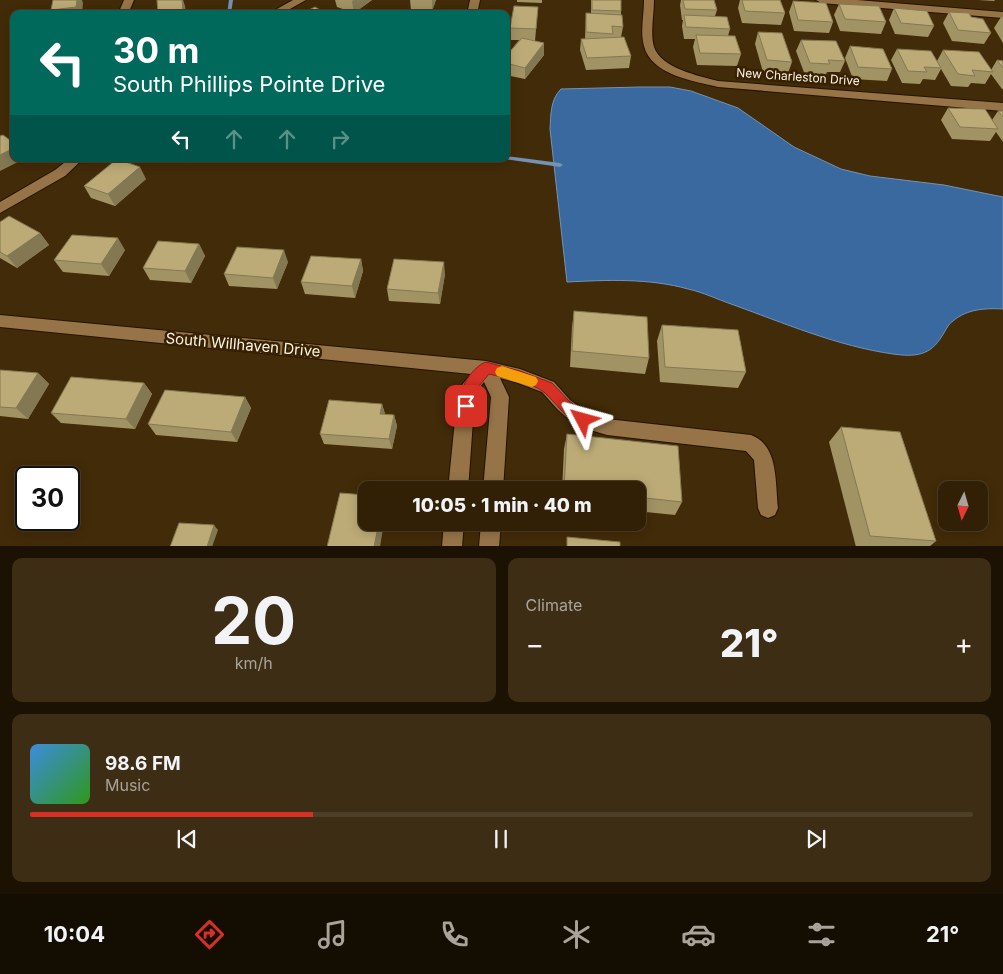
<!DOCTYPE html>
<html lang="en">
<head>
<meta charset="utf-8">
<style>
	body { margin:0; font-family:Inter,sans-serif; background:#3d2d14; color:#f1f3f6; height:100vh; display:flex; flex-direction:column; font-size:19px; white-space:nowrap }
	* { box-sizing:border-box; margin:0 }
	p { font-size:16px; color:#a8a39b }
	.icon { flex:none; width:28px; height:28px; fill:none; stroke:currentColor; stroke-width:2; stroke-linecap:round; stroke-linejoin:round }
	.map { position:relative; height:546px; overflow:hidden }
	.side { display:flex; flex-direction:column; gap:12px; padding:12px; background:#1c1203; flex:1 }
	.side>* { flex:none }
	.guide { position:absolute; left:10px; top:10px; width:500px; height:152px; border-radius:10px; box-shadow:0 2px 12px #0003,0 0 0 1px #4d3e28; background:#00695c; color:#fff; overflow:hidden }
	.needle { width:32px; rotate:185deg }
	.fabs { position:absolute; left:938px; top:481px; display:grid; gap:10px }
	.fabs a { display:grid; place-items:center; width:50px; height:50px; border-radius:10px; background:#322006; box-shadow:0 2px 12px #0003,0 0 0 1px #4d3e28; font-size:25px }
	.speed { position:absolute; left:15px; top:466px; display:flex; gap:10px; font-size:25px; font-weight:700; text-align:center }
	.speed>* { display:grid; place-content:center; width:65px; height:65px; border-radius:50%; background:#322006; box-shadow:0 2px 12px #0003,0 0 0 1px #4d3e28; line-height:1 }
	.speed .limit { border:2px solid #111; border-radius:8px; background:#fff; color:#111 }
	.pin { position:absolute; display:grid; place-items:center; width:42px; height:42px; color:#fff; margin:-21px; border-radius:10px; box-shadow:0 2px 8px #0006 }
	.me { position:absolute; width:55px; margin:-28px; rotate:309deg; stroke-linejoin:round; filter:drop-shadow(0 0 4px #0008) }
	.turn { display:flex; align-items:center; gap:18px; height:105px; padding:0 20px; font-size:22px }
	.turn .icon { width:65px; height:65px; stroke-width:2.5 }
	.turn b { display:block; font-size:35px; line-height:42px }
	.lanes { display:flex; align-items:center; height:48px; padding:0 20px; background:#0003; justify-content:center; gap:25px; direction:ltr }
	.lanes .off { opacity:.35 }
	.big { font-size:38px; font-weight:800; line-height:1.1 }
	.side .card { flex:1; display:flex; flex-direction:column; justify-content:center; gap:8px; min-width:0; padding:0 18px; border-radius:10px; background:#3d2d14 }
	.side .dial { align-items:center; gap:0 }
	.dial b { font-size:65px; line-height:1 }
	.song { display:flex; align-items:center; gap:15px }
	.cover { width:60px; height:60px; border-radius:8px; background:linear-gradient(135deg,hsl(210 70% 55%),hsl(110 70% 35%)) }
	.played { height:5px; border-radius:2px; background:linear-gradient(90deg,#d93025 30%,#4d3e28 30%) }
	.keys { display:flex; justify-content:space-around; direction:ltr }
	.heat { display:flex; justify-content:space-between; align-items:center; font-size:28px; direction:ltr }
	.side .tiles { flex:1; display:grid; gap:12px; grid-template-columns:1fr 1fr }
	.card:last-child { grid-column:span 2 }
	.trip { position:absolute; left:358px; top:481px; width:288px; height:50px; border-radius:10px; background:#322006; box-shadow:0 2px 12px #0003,0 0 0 1px #4d3e28; font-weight:800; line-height:50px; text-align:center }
	.tabs { display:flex; height:80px; justify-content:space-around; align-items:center; background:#140d02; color:#a8a39b }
	.tabs .icon { width:35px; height:35px }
	.tabs .active { color:#d93025 }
	.tabs b { font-size:22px; color:#f1f3f6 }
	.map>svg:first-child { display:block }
	.water { fill:#39699f; stroke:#7492b4 }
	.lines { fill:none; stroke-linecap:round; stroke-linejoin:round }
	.stream { fill:#7492b4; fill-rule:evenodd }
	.minor-casing { stroke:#241400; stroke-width:2 }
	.minor { fill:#967448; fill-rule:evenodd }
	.wall { fill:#a29365 }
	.shaded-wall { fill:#847853 }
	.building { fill:#bcab76; stroke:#847853 }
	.route { fill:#d93025; stroke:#8d1f18 }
	.slow { fill:#f59e0b }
	.labels { text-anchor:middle; stroke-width:5; stroke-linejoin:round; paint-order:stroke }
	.far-street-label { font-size:12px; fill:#fdf2e4; stroke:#372100 }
	.street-label { font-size:15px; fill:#fdf2e4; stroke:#372100 }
</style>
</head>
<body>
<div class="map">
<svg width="1003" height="547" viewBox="0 0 1003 547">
	<rect width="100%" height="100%" fill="#422b08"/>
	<path class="water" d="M640 87H670L691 91 738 108 794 147 841 169 870 176 944 185 1003 197V309C985 308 967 309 953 321 948 324 945 332 942 336 930 356 915 357 893 354 837 346 784 323 731 304 717 299 702 292 688 289 649 278 607 280 567 282L550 129C551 115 550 100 561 89Z"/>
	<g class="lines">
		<g class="stream">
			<polygon points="229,0 233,0 231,14 227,14"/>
			<polygon points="506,156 560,163 563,165 560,167 504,159 506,159"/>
		</g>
		<defs>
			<g id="minor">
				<polygon points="124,0 134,0 128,14 118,14"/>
				<polygon points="293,0 306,0 281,14 268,14"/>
				<polygon points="470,0 480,0 477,14 467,14"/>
				<path d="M644 0H654C654 15 650 33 654 47 661 68 699 76 718 81L1003 103V111L718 87C694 81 651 75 644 46 640 32 644 15 644 0Z"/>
				<polygon points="816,0 857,0 1003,12 1003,18 821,3"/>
				<polygon points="69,159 83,159 65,176 0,213 0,202 55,170"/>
				<path d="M0 315 486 361 520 369 554 382 570 400 588 413 607 419 751 435C779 445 775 483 778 508L775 515 768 518 761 515 758 508 754 460 746 451 607 435 577 426 558 410 542 392 518 383 500 378 509 397 503 490H483L491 397 484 382 475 393 468 490H448L458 390 471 374 0 327Z"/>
				<polygon points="444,522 464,522 462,547 442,547"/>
				<polygon points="481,522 501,522 499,547 479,547"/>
			</g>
		</defs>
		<use href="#minor" class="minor-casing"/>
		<use href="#minor" class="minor"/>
	</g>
	<g class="wall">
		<polygon points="335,0 372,0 354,13 337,7"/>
		<polygon points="410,0 436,0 432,11 411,10"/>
		<polygon points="517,0 542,0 542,3 517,2"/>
		<polygon points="591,0 623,0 621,0 621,15 623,27 621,37 631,56 629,68 586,70 580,50 581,39 585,39 586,13 591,14"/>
		<polygon points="681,0 714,0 717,10 715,16 730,29 728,36 741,54 737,66 697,65 693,47 695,39 684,39 682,26 683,20 682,20 680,5"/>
		<polygon points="740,0 780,0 785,13 781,25 742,23 738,8"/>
		<polygon points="978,0 995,0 994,1"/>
		<polygon points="793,1 833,22 829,33 794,31 789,12"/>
		<polygon points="839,4 886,22 881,34 840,31 834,15"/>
		<polygon points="538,7 535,41 544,43 544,55 525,79 506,75 506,56 519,40 510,40 510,28"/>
		<polygon points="894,8 934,26 928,37 895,34 889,20"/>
		<polygon points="949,12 971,17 991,33 984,44 952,41 943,23"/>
		<polygon points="1001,17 1003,17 1003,43 994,28"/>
		<polygon points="758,32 792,62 788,73 763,72 755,44"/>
		<polygon points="801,40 845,61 840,72 827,72 825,76 805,75 796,51"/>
		<polygon points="850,46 892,69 887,81 853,79 845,58"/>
		<polygon points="897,49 937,61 943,50 991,70 997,60 1003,61 1003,89 1002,89 991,74 985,84 971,83 968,87 951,86 941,69 935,80 923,79 920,84 902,83 891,60"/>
		<polygon points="948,108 992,120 998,111 1003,111 1003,142 996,132 990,141 952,139 941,120"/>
		<polygon points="146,179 115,206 91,198 84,186"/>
		<polygon points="0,222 40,233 49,245 17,268 0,258"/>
		<polygon points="199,244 205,256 191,283 150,280 143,268"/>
		<polygon points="125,250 109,276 63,272 54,260"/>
		<polygon points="361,259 363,271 355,298 305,294 301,282"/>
		<polygon points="288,262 277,289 229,286 224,274"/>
		<polygon points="445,274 440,304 389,301 387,289"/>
		<polygon points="574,311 649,358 645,374 570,367 572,327"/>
		<polygon points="662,325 746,372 738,388 660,382 657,341"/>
		<polygon points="0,370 38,373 49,384 28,419 0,416"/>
		<polygon points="144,383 152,394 135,429 61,423 51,413"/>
		<polygon points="245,397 251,408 237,442 156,435 148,424"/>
		<polygon points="382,404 385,414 394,415 397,426 392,449 324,444 320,434"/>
		<polygon points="841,427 936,541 929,547 856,547 829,442"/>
		<polygon points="567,434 682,502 675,515 636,511 636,490 562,490 564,449"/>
	</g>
	<g class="shaded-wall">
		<polygon points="77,0 82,0 83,3 82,14 52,14 51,10"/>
		<polygon points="182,0 183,0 185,6 186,14 171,14"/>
		<polygon points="354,0 372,0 354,13 352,1"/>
		<polygon points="432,0 436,0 432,11"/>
		<polygon points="544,43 544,55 525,79 525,68"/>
		<polygon points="14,148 14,159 24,159 0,171 0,155"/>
		<polygon points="140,167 146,179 115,206 108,194"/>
		<polygon points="40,233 49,245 17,268 7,256"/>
		<polygon points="118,238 125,250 109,276 101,264"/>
		<polygon points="199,244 205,256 191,283 185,271"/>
		<polygon points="284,250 288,262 277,289 273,278"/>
		<polygon points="361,259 363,271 355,298 352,286"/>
		<polygon points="444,262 445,274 440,304 438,293"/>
		<polygon points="38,373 49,384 28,419 16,408"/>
		<polygon points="144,383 152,394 135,429 126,419"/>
		<polygon points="245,397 251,408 237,442 231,432"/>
		<polygon points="382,404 385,414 380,414"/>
		<polygon points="394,415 397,426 392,449 389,439"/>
		<polygon points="379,522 384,522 380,547 374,547"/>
		<polygon points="214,525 218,530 212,547 207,547"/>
	</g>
	<g class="building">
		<polygon points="53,0 77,0 76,7 51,10"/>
		<polygon points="157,0 182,0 183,12 171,14 158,14"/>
		<polygon points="592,0 621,0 621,11 592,10"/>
		<polygon points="683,0 714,0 717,10 685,9"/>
		<polygon points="742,0 780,0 785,13 745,11"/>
		<polygon points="793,1 826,3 833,22 798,20"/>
		<polygon points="839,4 879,6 886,22 845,19"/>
		<polygon points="514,6 538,7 536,29 510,28"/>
		<polygon points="315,7 327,14 301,14"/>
		<polygon points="894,8 927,11 934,26 901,23"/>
		<polygon points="949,12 969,13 971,17 983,19 991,33 958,30"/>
		<polygon points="586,13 622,15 623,27 612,26 613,34 586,32"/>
		<polygon points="684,15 727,17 730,29 686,27"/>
		<polygon points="758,32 782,33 792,62 767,60"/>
		<polygon points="696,35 735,36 741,54 700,53"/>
		<polygon points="624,37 631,56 587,58 581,39"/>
		<polygon points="522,38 544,43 525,68 506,63 506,56"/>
		<polygon points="801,40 836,41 845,61 828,60 830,64 810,63"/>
		<polygon points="850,46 883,49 892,69 858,67"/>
		<polygon points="897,49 931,51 941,68 924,67 927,72 908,71"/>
		<polygon points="943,50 979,52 993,72 972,70 975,76 958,74"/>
		<polygon points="997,60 1003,61 1003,68"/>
		<polygon points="948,108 985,109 998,129 960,127"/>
		<polygon points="998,111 1003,111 1003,117"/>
		<polygon points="3,135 14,143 14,148 0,155 0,136"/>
		<polygon points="117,159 140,167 108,194 84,186"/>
		<polygon points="9,216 40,233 7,256 0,252 0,222"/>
		<polygon points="72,235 118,238 101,264 54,260"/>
		<polygon points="158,241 199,244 185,271 143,268"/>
		<polygon points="237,247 284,250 273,278 224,274"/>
		<polygon points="311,256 361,259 352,286 301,282"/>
		<polygon points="394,259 444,262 438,293 387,289"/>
		<polygon points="574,311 647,317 649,358 572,351"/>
		<polygon points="662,325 738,330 746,372 665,367"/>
		<polygon points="0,370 38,373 16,408 0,407"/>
		<polygon points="71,377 144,383 126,419 51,413"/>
		<polygon points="165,390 245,397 231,432 148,424"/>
		<polygon points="329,400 382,404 380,414 394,415 389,439 320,434"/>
		<polygon points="841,427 900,432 936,541 870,536"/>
		<polygon points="567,434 678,446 682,502 636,497 636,490 573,490 564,489"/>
		<polygon points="340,493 366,495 366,522 379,522 374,547 327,547"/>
		<polygon points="179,523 214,525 207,547 170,547"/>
		<polygon points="567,537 620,542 620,547 567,547"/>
	</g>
	<path class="route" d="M486 362 520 371 552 383 569 401 588 416 590 420 588 424 583 426C567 420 557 404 545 393 533 382 504 378 489 374L474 392 470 411 466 412 461 411C454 395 471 367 486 362Z"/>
	<polygon class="slow" points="502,366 536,377 538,381 536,385 532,387 497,376 495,372 497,368"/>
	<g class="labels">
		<g class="far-street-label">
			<text transform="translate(798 77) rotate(4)" y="4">New Charleston Drive</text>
		</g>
		<g class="street-label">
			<text transform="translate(243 345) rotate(5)" y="5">South Willhaven Drive</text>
		</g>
	</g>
</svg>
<div class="fabs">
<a><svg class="needle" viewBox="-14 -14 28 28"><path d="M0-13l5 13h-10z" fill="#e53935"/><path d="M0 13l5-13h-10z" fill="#a8a39b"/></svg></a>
</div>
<div class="speed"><div class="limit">30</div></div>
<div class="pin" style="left:466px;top:406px;background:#d93025"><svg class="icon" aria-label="arrive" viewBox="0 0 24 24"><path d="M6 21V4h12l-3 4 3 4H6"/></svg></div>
<svg class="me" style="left:583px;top:420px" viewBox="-20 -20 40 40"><path d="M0-17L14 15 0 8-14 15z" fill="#d93025" stroke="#fff" stroke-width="4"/></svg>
<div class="trip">10:05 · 1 min · 40 m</div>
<div class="guide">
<div class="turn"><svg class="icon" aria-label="left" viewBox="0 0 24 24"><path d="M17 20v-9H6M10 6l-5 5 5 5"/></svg><div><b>30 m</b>South Phillips Pointe Drive</div></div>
<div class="lanes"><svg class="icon" aria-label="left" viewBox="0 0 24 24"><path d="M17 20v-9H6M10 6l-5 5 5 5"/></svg><svg class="icon off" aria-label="ahead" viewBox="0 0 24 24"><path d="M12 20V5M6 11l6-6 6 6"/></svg><svg class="icon off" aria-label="ahead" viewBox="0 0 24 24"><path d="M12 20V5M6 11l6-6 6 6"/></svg><svg class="icon off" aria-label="right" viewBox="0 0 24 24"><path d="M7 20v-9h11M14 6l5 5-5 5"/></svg></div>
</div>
</div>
<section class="side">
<div class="tiles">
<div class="card dial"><b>20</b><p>km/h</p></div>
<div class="card"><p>Climate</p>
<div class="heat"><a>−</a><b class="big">21°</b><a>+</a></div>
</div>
<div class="card">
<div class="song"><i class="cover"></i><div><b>98.6 FM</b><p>Music</p></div></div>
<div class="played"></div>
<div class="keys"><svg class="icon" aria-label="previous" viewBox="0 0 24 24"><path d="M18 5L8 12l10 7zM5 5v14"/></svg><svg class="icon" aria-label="pause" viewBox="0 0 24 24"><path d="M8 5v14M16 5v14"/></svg><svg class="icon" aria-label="next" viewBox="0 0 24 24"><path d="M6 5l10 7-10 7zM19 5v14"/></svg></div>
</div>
</div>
</section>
<nav class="tabs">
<b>10:04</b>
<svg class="icon active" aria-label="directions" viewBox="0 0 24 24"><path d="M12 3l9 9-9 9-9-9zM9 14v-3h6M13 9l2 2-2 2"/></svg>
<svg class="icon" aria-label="music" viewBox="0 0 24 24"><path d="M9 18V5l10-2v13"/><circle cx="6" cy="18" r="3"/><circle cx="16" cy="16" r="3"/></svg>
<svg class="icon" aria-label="phone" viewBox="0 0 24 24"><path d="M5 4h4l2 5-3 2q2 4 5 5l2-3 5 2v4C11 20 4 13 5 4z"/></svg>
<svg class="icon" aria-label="climate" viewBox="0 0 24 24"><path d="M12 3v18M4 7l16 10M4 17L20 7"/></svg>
<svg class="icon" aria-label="car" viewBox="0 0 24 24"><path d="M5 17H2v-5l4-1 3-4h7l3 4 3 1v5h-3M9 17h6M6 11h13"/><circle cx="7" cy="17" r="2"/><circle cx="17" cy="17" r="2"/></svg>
<svg class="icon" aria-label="filters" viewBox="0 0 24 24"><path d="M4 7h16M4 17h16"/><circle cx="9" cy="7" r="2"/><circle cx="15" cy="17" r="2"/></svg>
<b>21°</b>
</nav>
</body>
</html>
